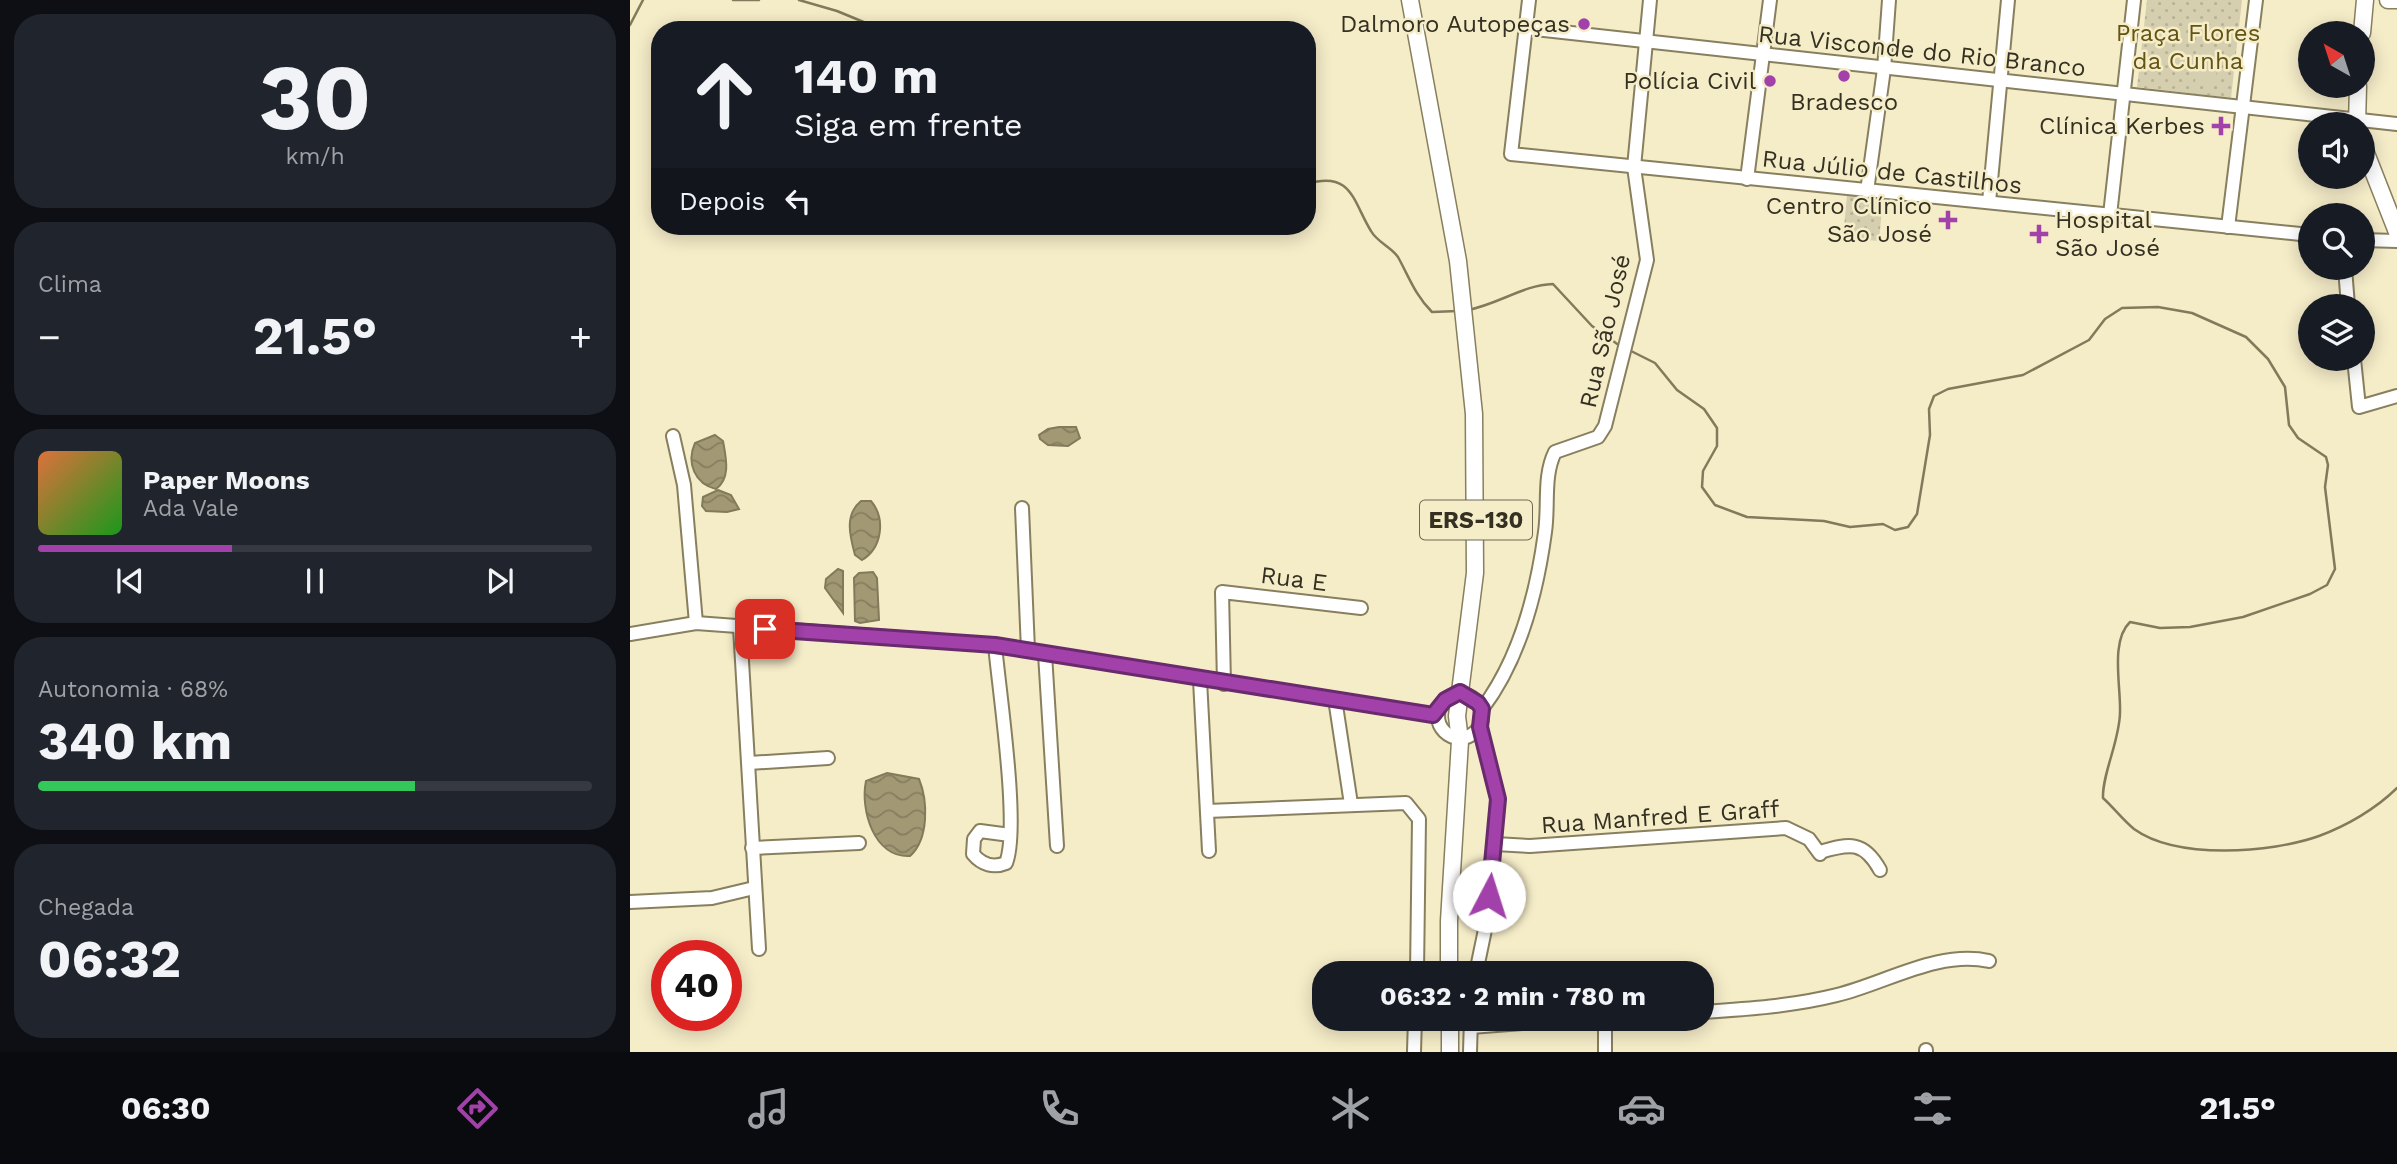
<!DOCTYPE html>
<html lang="pt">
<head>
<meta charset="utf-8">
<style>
	body { margin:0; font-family:"Work Sans",sans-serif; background:#20242c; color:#f1f3f6; height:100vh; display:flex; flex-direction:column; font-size:26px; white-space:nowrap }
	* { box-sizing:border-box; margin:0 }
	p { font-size:23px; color:#9ea1a6 }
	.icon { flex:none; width:38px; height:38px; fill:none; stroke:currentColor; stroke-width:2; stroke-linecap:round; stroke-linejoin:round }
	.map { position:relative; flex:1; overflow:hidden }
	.drawer { display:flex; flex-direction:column; gap:14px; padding:14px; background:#0d0f14; width:630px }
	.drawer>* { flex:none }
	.hud { position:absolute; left:21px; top:21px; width:665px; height:214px; border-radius:28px; box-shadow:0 4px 18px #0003; background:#171b24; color:#f1f3f6; overflow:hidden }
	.needle { width:46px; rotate:321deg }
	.fabs { position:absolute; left:1668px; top:21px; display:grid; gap:14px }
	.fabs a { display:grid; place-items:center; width:77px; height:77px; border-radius:50%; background:#171b24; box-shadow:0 4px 18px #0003; font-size:35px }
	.speed { position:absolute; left:21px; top:940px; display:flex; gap:14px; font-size:35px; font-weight:700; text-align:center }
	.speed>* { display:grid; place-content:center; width:91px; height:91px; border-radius:50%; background:#171b24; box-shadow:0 4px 18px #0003; line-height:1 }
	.speed .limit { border:10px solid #d22; background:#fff; color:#111 }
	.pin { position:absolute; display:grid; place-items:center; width:60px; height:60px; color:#fff; margin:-30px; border-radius:14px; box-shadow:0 4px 10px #0006 }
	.me { position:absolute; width:77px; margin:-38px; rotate:5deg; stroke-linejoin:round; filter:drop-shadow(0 0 5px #0008) }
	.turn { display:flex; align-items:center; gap:24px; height:147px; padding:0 28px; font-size:32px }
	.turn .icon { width:91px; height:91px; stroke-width:2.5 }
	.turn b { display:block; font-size:49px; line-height:60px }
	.then { display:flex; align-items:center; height:66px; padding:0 28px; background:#0003; gap:14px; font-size:26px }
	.big { font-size:52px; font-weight:700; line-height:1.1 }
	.drawer .card { flex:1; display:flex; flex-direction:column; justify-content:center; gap:10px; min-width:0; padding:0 24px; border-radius:28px; background:#20242c }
	.drawer .dial { align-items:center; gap:0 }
	.dial b { font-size:91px; line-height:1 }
	.song { display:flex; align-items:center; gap:21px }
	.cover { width:84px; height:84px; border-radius:10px; background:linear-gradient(135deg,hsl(20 70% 55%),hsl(120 70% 35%)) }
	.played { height:7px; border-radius:4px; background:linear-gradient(90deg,#a141a9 35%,#363941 35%) }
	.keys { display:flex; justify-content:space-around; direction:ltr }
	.heat { display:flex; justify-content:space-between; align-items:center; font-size:38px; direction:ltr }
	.charge { height:10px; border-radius:5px; background:linear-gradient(90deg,#34c759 68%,#363941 0) }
	.trip { position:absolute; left:682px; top:961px; width:402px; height:70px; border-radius:28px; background:#171b24; box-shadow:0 4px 18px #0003; font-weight:700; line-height:70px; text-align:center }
	.menu { display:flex; height:112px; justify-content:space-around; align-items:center; background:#090b0e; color:#9ea1a6 }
	.menu .icon { width:49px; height:49px }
	.menu .on { color:#a141a9 }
	.menu b { font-size:32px; color:#f1f3f6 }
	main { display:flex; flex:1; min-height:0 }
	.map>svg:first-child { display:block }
	.grass { fill:url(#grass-dots) }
	.garden { fill:#d6cfaf }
	.water { fill:url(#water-waves); stroke:#817a5b; stroke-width:2 }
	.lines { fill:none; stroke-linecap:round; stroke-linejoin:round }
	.stream { stroke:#817a5b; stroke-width:2.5 }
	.minor-casing { stroke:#877f5e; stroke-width:16 }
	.major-casing { stroke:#877f5e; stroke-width:19 }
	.minor { stroke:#fff; stroke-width:12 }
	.major { stroke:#fff; stroke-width:16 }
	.route-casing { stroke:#692a6e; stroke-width:18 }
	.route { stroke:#a141a9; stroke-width:12 }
	.poi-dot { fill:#a141a9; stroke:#f5ecc8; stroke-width:2.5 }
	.labels { text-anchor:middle; stroke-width:5; stroke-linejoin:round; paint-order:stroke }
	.shield { fill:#f5ecc8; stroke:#6e6854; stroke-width:2 }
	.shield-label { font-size:23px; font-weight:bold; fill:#343022 }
	.poi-label { font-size:24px; fill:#343022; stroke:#f5ecc8; text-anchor:end }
	.park-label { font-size:24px; fill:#635414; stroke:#f5ecc8 }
	.street-label { font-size:24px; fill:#343022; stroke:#f5ecc8 }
</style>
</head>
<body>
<main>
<section class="drawer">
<div class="card dial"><b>30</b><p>km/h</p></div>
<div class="card"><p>Clima</p>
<div class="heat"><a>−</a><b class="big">21.5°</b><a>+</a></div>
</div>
<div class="card">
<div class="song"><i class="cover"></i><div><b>Paper Moons</b><p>Ada Vale</p></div></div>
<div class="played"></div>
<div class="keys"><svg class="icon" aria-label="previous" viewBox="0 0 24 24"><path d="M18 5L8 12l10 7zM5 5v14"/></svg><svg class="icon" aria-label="pause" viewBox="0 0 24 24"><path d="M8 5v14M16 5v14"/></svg><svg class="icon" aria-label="next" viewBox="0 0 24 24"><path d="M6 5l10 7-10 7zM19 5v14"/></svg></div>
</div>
<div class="card"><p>Autonomia · 68%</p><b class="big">340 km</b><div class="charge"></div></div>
<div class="card"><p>Chegada</p><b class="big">06:32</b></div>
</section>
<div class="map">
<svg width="1767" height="1052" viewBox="0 0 1767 1052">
	<defs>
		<pattern id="grass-dots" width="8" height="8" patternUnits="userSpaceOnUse" patternTransform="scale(1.75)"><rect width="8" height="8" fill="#d6cfaf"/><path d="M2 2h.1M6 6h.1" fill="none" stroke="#b8b296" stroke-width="1.8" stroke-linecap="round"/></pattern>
		<pattern id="water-waves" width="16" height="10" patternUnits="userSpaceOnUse" patternTransform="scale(1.75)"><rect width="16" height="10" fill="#a29974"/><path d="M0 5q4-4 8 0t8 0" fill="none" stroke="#857d5f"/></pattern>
	</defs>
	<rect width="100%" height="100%" fill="#f5ecc8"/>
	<g class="grass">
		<polygon points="1517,0 1612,0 1601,98 1507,87"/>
		<polygon points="1217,195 1253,198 1249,241 1213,238"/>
	</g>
	<polygon class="garden" points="1569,49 1589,51 1585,85 1565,82"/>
	<g class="water">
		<polygon points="429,427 446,427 450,438 438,446 418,445 410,439 409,435 418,429"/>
		<path d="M85 435 93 441C96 458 101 478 86 489 65 484 56 463 65 443Z"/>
		<polygon points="88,490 101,495 109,509 97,512 76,511 72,506 73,497"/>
		<path d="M231 501H241C256 519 252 548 232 560L225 555C220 536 214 515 231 501Z"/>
		<polygon points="208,569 213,571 213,613 195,588 196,579"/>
		<polygon points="243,572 247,578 249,620 230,623 225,621 224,578 229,573"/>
		<path d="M257 773 289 779C298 801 299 839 280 856 244 858 230 810 236 781Z"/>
	</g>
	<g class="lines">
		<g class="stream">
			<polyline points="103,0 129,0"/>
			<polyline points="169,0 207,11 253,30"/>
			<polyline points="0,25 13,0"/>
			<polyline points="447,30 492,30"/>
			<path d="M677 184C722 170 723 202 741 231 747 242 761 247 768 257 779 277 785 295 802 312L828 311"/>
			<path d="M838 310C869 304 893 285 923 284L962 326 990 346"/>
			<path d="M999 350 1025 363 1047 390 1074 409 1087 428V446L1073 471 1072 487 1085 505 1117 517 1194 521 1220 527 1253 524 1265 530 1278 527 1287 514 1300 435 1299 409 1304 396 1318 389 1393 375 1459 340 1475 319 1492 308 1528 307 1562 313 1616 337 1638 359 1655 387 1659 425 1668 438 1696 457 1698 465 1695 487 1705 569 1697 585 1680 594 1613 617 1560 627 1530 628 1500 622C1480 641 1491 686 1490 712 1490 740 1472 774 1473 798 1484 808 1493 820 1504 829 1547 860 1641 853 1689 836 1716 826 1746 809 1767 788"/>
		</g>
		<defs>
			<g id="minor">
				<polyline points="899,0 881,154 1680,235"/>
				<polyline points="896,28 1767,124"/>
				<polyline points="1117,179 1140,0"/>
				<polyline points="1237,191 1254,69 1259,0"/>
				<polyline points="1359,202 1378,0"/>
				<polyline points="1480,215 1504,0"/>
				<polyline points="1598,227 1626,0"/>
				<polyline points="1732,240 1767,241"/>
				<polyline points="1715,268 1718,306"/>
				<polyline points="1724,359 1729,407 1767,396"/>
				<polyline points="43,436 54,485 66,623"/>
				<polyline points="392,508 398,650"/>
				<polyline points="110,627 129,949"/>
				<polyline points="0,634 66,623 365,645 803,715 807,712"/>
				<path d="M365 645C369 690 390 828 376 863 364 868 352 865 343 854L344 839 350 831 380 835"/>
				<polyline points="415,654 427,846"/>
				<polyline points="570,680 579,851"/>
				<polyline points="594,684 592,592 731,608"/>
				<circle cx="830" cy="716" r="22"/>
				<polyline points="705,699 721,804"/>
				<path d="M852 709C889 660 907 592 915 532 919 505 913 476 925 452L968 437 975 426 1017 260 1004 167 1020 0"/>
				<polyline points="119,763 198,758"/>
				<polyline points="577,811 776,803 789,819 787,973"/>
				<polyline points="865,844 900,846 1156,828 1179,839 1190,854"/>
				<polyline points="122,848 229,843"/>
				<path d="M1190 852C1220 843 1234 841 1250 870"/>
				<polyline points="0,902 82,898 124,888"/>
				<polyline points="846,973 857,920 868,799 850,727"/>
				<path d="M1073 1012C1118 1009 1163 1006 1207 995 1256 983 1308 950 1359 961"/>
				<polyline points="975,1018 975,1052"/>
				<polyline points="841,1027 957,1018"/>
				<polyline points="1296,1050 1296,1052"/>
				<polyline points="784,1052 785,1018"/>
				<polyline points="840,1052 841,1018"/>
			</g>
			<g id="major">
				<polyline points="780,0 828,261 844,414 845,573 827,716 830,741 819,921 819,973"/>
				<polyline points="1758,0 1767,0"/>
				<polyline points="1732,33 1735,0"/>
				<polyline points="1727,124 1728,86"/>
				<polyline points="1732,143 1767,232"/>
				<polyline points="820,1018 820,1052"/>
			</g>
		</defs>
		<use href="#minor" class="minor-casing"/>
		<use href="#major" class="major-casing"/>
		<use href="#minor" class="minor"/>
		<use href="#major" class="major"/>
	</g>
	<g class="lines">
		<defs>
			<polyline id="route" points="135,629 365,645 803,715 815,700 830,692 848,703 852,709 850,727 868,799 859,896"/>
		</defs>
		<use href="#route" class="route-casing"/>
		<use href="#route" class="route"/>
	</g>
	<g class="poi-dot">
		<circle cx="954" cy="24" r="7"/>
		<circle cx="1214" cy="76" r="7"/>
		<circle cx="1140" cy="81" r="7"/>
		<path d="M1587.5 115.5h7v7h7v7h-7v7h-7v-7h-7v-7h7z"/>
		<path d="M1314.5 209.5h7v7h7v7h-7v7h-7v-7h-7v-7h7z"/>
		<path d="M1405.5 223.5h7v7h7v7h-7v7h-7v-7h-7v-7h7z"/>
	</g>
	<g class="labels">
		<rect class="shield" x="790" y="500.5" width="112" height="39" rx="5"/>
		<g class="shield-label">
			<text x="846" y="528">ERS-130</text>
		</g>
		<g class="poi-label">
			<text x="940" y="32">Dalmoro Autopeças</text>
			<text x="1126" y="89">Polícia Civil</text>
			<text x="1214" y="110" text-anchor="middle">Bradesco</text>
			<text x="1575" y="134">Clínica Kerbes</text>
			<text x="1302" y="214">Centro Clínico<tspan x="1302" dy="28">São José</tspan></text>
			<text x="1425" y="228" text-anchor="start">Hospital<tspan x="1425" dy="28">São José</tspan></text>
		</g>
		<g class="park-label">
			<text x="1558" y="41">Praça Flores<tspan x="1558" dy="28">da Cunha</tspan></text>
		</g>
		<g class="street-label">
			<text transform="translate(1292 51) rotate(6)" y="8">Rua Visconde do Rio Branco</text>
			<text transform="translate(1262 172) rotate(6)" y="8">Rua Júlio de Castilhos</text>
			<text transform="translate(975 331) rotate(-77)" y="8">Rua São José</text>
			<text transform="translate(664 579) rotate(7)" y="8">Rua E</text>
			<text transform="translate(1030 817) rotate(-4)" y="8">Rua Manfred E Graff</text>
		</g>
	</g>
</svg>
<div class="fabs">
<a><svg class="needle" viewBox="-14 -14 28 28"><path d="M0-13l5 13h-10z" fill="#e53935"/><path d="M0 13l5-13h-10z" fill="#9ea1a6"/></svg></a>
<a><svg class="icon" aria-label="sound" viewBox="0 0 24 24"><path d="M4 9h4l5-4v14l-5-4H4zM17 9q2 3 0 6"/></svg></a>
<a><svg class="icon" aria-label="search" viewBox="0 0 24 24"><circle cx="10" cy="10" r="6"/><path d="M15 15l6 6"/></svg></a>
<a><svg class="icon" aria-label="layers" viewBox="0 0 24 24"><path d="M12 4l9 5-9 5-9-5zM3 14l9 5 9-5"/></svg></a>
</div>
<div class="speed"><div class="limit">40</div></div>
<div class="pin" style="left:135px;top:629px;background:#d93025"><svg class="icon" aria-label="arrive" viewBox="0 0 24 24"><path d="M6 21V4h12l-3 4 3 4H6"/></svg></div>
<svg class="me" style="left:859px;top:896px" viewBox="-20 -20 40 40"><circle r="19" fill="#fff"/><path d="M0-13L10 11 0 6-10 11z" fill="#a141a9"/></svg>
<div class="trip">06:32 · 2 min · 780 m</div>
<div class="hud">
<div class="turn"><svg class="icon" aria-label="ahead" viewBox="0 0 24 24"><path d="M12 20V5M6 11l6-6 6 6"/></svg><div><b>140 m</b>Siga em frente</div></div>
<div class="then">Depois<svg class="icon" aria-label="left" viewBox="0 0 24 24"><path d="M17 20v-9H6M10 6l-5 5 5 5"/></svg></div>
</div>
</div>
</main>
<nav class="menu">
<b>06:30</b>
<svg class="icon on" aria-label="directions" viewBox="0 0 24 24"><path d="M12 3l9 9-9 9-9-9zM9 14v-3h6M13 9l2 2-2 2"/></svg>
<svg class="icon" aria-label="music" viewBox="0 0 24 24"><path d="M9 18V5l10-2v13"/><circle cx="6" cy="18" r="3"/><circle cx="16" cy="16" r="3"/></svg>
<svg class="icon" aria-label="phone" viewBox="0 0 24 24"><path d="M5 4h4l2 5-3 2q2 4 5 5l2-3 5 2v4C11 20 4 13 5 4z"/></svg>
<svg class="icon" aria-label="climate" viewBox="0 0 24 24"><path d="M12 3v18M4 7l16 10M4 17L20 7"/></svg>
<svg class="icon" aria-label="car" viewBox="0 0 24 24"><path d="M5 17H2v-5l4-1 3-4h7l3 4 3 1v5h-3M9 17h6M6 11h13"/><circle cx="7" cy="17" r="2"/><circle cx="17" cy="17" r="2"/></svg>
<svg class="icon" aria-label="filters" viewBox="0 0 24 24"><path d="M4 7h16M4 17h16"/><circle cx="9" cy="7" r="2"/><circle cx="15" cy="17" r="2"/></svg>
<b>21.5°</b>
</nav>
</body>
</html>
